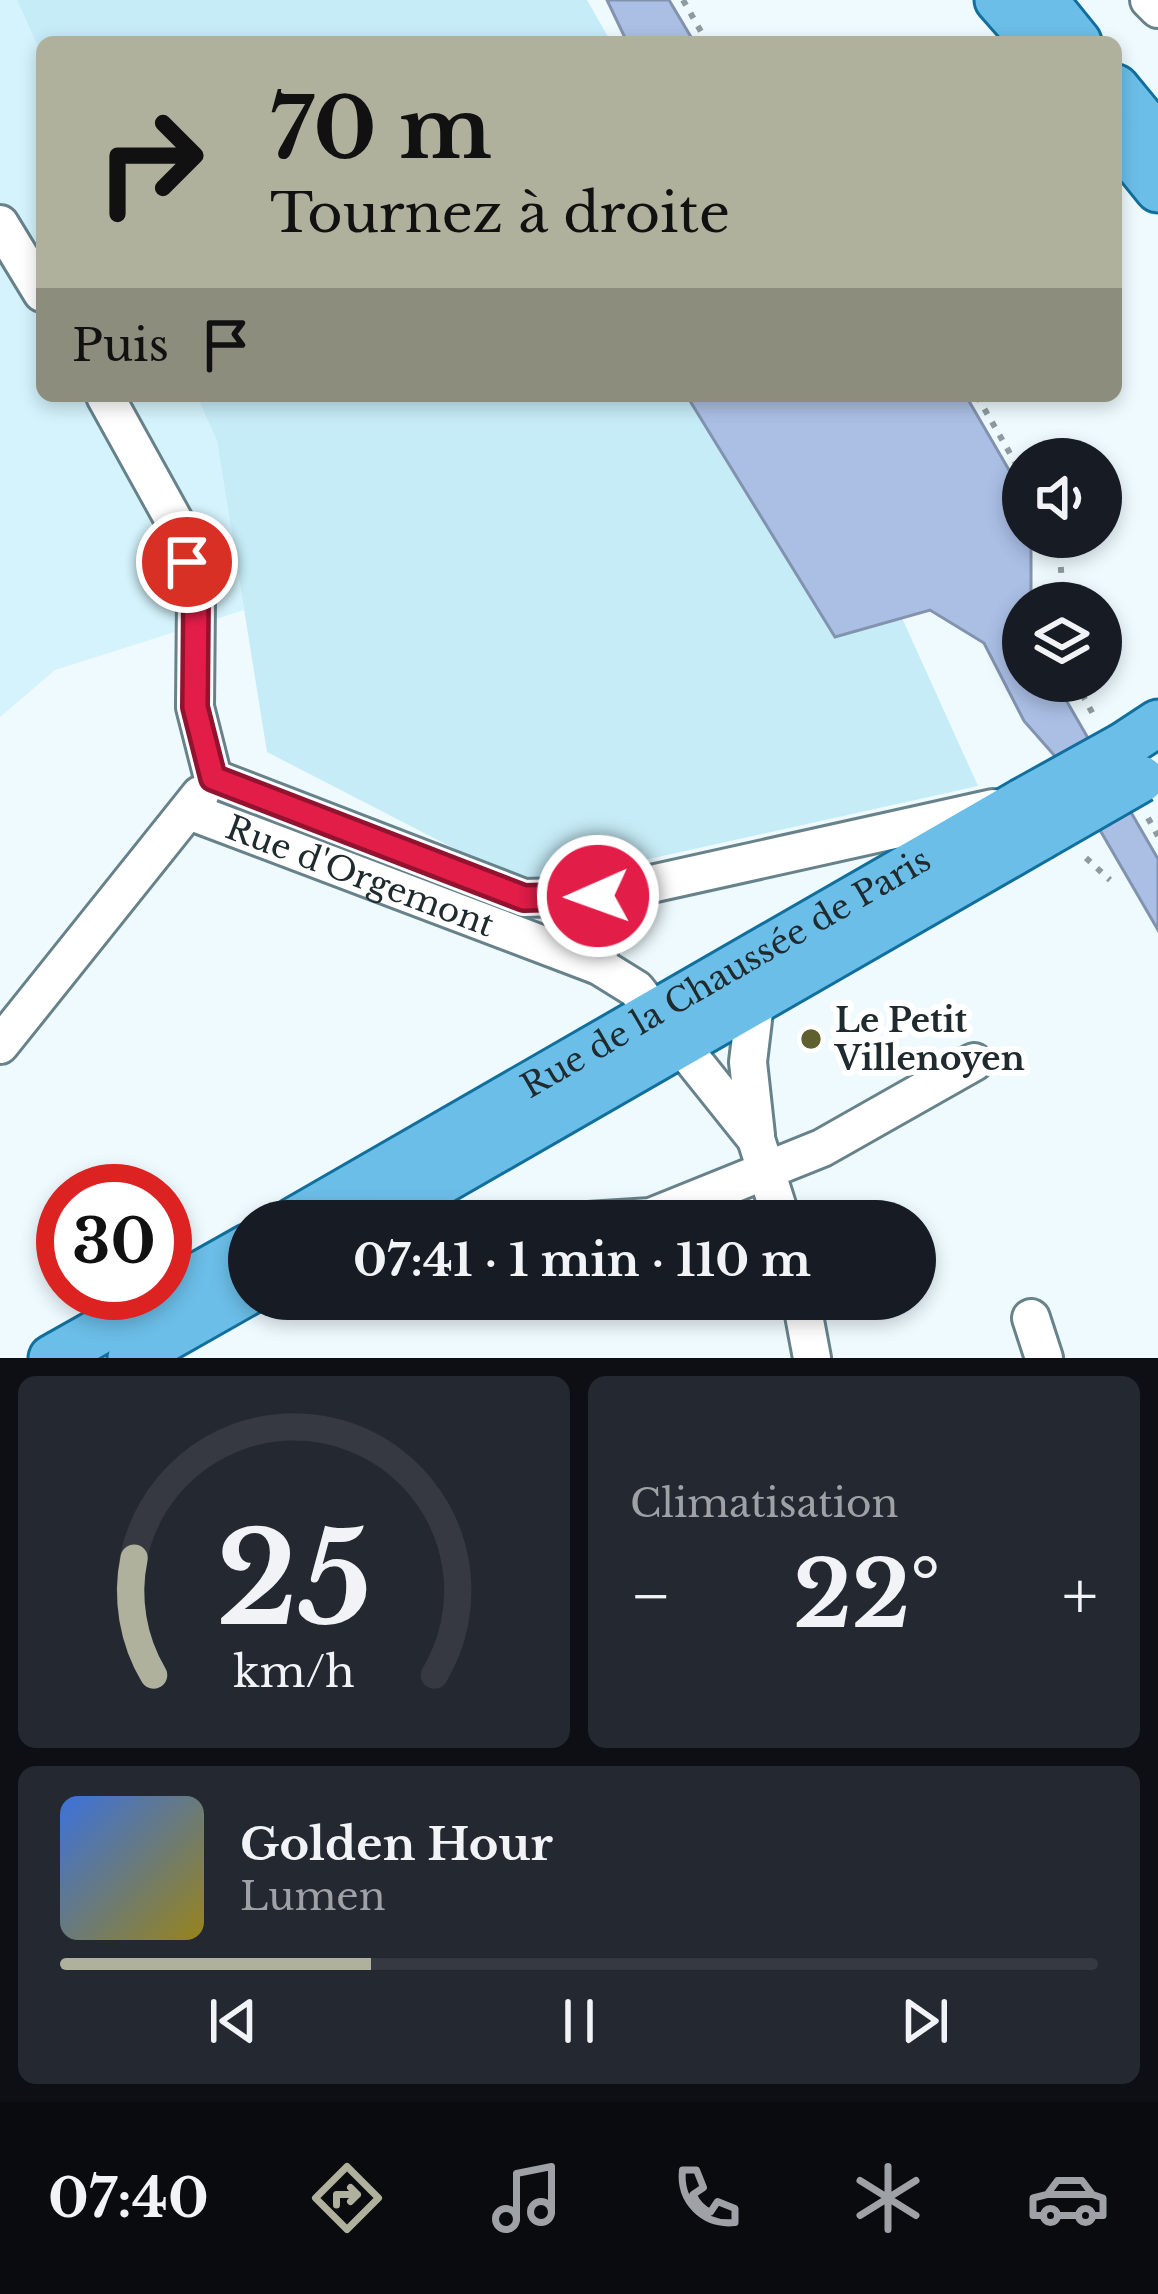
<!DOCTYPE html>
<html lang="fr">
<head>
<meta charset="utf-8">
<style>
	body { margin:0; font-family:"Libre Baskerville",serif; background:#242831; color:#f1f3f6; height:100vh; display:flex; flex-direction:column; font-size:45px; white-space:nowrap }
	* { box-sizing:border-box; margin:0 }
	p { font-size:39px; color:#9ea1a6 }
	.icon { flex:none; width:66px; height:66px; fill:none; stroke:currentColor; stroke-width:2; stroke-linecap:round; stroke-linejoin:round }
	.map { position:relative; height:1358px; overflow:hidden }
	.side { display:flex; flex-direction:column; gap:18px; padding:18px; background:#0d0f14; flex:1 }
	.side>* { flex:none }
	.banner { position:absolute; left:36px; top:36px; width:1086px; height:366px; border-radius:18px; box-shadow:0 6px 18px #0003; background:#afb19c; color:#111; overflow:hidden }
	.controls { position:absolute; left:1002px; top:438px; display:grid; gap:24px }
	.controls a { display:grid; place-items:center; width:120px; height:120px; border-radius:50%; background:#171b24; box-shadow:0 6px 18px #0003; font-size:60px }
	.speed { position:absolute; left:36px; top:1164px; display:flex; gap:24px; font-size:60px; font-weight:700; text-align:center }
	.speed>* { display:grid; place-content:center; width:156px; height:156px; border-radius:50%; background:#171b24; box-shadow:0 6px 18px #0003; line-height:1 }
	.speed .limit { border:18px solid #d22; background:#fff; color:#111 }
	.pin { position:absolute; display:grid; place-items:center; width:102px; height:102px; color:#fff; margin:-51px; border:6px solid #fff; border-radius:50%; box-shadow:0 3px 12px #0007 }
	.me { position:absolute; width:132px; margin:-66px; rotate:268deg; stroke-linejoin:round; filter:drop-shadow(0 0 9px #0008) }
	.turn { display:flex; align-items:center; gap:42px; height:252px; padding:0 36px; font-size:54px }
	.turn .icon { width:156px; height:156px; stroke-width:2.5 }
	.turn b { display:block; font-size:84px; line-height:102px }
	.then { display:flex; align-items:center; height:114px; padding:0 36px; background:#0003; gap:24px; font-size:45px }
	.big { font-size:90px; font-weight:700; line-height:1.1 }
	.side .card { flex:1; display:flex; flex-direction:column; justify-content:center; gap:18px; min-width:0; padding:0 42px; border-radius:18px; background:#242831 }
	.side .dial { align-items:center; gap:0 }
	.dial svg { height:312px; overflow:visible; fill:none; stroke:#363941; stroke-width:7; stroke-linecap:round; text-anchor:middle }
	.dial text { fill:#f1f3f6; stroke:none }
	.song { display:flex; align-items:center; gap:36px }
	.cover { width:144px; height:144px; border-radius:18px; background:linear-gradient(135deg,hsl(220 70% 55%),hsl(50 70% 35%)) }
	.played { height:12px; border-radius:6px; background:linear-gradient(90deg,#afb19c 30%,#363941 30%) }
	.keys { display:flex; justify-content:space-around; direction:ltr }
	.heat { display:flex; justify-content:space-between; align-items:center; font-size:66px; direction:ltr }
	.side .tiles { flex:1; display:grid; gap:18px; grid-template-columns:1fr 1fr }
	.card:last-child { grid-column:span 2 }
	.trip { position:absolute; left:228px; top:1200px; width:708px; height:120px; border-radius:60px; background:#171b24; box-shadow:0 6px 18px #0003; font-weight:700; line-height:120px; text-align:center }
	.tabs { display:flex; height:192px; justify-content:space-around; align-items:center; background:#090b0e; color:#9ea1a6 }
	.tabs .icon { width:84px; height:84px }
	.tabs .selected { color:#afb19c }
	.tabs b { font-size:54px; color:#f1f3f6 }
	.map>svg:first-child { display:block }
	.built { fill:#d4f3fc }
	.green { fill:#c6ecf7 }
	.water { fill:#abbfe5; stroke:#8193ae; stroke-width:3 }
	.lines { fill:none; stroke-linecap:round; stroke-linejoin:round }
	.minor-casing { stroke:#67828a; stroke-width:42 }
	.major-casing { stroke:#116f9d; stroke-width:51 }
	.path { stroke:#8f9a9e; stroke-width:6; stroke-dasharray:6 9; stroke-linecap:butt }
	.minor { stroke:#fff; stroke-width:36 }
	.major { stroke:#6bbee8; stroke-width:45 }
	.major-bridge-casing { stroke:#116f9d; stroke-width:51; stroke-linecap:butt }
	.major-bridge { stroke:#6bbee8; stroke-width:45 }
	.route-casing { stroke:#92132f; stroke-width:30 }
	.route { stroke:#e11d48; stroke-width:21 }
	.poi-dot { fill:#5f602d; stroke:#fff; stroke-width:4.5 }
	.labels { text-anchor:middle; stroke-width:12; stroke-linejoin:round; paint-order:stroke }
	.street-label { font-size:33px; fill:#202b2f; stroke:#fff }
	.poi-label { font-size:33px; font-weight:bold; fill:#202b2f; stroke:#fff; text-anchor:start }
</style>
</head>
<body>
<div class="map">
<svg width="1158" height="1358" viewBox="0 0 1158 1358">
	<rect width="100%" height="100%" fill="#eefafe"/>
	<polygon class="built" points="0,0 17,0 42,56 42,396 197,396 217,441 244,610 55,670 0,717"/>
	<g class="green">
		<polygon points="17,0 587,0 611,42 42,42 42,56"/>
		<polygon points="197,396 687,396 835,636 902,618 978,786 527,886 267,752 217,441"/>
	</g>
	<g class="water">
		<polygon points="607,0 669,0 694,42 627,42"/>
		<polygon points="687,396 966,396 1023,494 1023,537 1031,537 1031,603 1023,603 1023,681 1055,681 1158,859 1158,930 1061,763 1024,721 984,643 930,610 835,637"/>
	</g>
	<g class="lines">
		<defs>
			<g id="minor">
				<polyline points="1149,0 1158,9"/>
				<polyline points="0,224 42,293"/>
				<polyline points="105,396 177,526 196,599 195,707 213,778"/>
				<polyline points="213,778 524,898 597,896 993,808"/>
				<path id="s1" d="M189 811 599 966 636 989 756 1139 782 1221"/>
				<polyline points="597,896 599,966"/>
				<polyline points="755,1003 748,1062 756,1135"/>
				<polyline points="0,1045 200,795"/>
				<polyline points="588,1221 651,1217 822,1148 974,1062"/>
				<polyline points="801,1299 812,1358"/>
				<polyline points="1031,1318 1044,1358"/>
			</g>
			<g id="major">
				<polyline points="998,0 1035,42"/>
				<polyline points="1044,0 1078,42"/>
				<polyline points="1116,88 1158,139"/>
				<polyline points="1116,137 1158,189"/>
				<polyline points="1123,746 1158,723"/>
				<path id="s2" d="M294 1221 1022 802"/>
				<polyline points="372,1221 1040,837"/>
				<polyline points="52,1358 249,1247"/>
				<polyline points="131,1358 249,1291"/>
			</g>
		</defs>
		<use href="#minor" class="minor-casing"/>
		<use href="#major" class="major-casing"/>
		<g class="path">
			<polyline points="683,0 707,42"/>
			<polyline points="977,396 1023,476"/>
			<polyline points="1059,537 1063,603"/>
			<polyline points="1075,681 1094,716"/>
			<polyline points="1148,818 1158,836"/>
			<polyline points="1086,858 1110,880"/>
		</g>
		<use href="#minor" class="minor"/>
		<use href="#major" class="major"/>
		<defs>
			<g id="major-bridge">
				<polyline points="1022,802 1123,746"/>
				<polyline points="1040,837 1141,779"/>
			</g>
		</defs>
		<use href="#major-bridge" class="major-bridge-casing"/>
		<use href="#major-bridge" class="major-bridge"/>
	</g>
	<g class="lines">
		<defs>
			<polyline id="route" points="187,562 196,599 195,707 213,778 524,898 598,896"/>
		</defs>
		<use href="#route" class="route-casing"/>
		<use href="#route" class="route"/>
	</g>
	<circle class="poi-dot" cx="811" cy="1039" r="12"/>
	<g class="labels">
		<g class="street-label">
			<text dy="12" stroke="none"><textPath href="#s1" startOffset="183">Rue d'Orgemont</textPath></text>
			<text dy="12" stroke="none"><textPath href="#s2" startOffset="498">Rue de la Chaussée de Paris</textPath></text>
		</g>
		<g class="poi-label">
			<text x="835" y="1032">Le Petit<tspan x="835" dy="38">Villenoyen</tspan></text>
		</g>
	</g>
</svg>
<div class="controls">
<a><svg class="icon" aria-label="sound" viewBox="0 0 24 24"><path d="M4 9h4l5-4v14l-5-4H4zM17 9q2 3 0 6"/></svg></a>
<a><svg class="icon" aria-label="layers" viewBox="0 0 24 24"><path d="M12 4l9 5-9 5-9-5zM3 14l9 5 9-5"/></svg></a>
</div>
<div class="speed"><div class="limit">30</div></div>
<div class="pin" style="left:187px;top:562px;background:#d93025"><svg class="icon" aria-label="arrive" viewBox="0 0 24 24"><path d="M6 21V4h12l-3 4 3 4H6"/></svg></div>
<svg class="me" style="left:598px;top:896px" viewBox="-20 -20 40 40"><circle r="17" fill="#e11d48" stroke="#fff" stroke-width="3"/><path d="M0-11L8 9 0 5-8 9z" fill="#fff"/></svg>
<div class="trip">07:41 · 1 min · 110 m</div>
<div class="banner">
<div class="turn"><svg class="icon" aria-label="right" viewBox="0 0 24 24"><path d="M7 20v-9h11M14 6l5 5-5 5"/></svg><div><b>70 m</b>Tournez à droite</div></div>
<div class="then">Puis<svg class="icon" aria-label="arrive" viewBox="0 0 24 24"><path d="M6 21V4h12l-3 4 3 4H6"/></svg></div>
</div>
</div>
<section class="side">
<div class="tiles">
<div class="card dial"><svg viewBox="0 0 100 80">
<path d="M14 69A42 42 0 1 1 86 69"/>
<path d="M14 69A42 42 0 0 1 9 39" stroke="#afb19c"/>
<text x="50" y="56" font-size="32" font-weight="700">25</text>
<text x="50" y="72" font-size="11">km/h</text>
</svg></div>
<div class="card"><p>Climatisation</p>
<div class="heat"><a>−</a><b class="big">22°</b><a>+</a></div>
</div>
<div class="card">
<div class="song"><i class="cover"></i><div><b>Golden Hour</b><p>Lumen</p></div></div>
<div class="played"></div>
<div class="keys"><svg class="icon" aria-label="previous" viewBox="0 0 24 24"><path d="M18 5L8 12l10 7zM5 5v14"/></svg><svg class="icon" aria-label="pause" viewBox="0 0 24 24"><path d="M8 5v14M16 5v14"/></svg><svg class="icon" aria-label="next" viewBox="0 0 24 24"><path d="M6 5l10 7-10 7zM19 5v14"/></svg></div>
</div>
</div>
</section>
<nav class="tabs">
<b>07:40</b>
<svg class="icon selected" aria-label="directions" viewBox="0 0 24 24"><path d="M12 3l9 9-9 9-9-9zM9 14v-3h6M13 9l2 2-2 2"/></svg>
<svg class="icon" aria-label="music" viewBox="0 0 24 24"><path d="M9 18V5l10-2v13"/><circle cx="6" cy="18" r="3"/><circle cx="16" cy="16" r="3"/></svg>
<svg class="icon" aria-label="phone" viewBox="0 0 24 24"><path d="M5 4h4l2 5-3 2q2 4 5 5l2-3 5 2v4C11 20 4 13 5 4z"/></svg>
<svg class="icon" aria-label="climate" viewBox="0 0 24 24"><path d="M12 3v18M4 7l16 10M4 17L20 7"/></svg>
<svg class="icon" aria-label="car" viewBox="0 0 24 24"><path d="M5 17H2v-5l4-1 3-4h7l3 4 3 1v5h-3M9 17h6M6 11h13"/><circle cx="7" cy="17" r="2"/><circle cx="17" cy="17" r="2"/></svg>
</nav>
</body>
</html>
